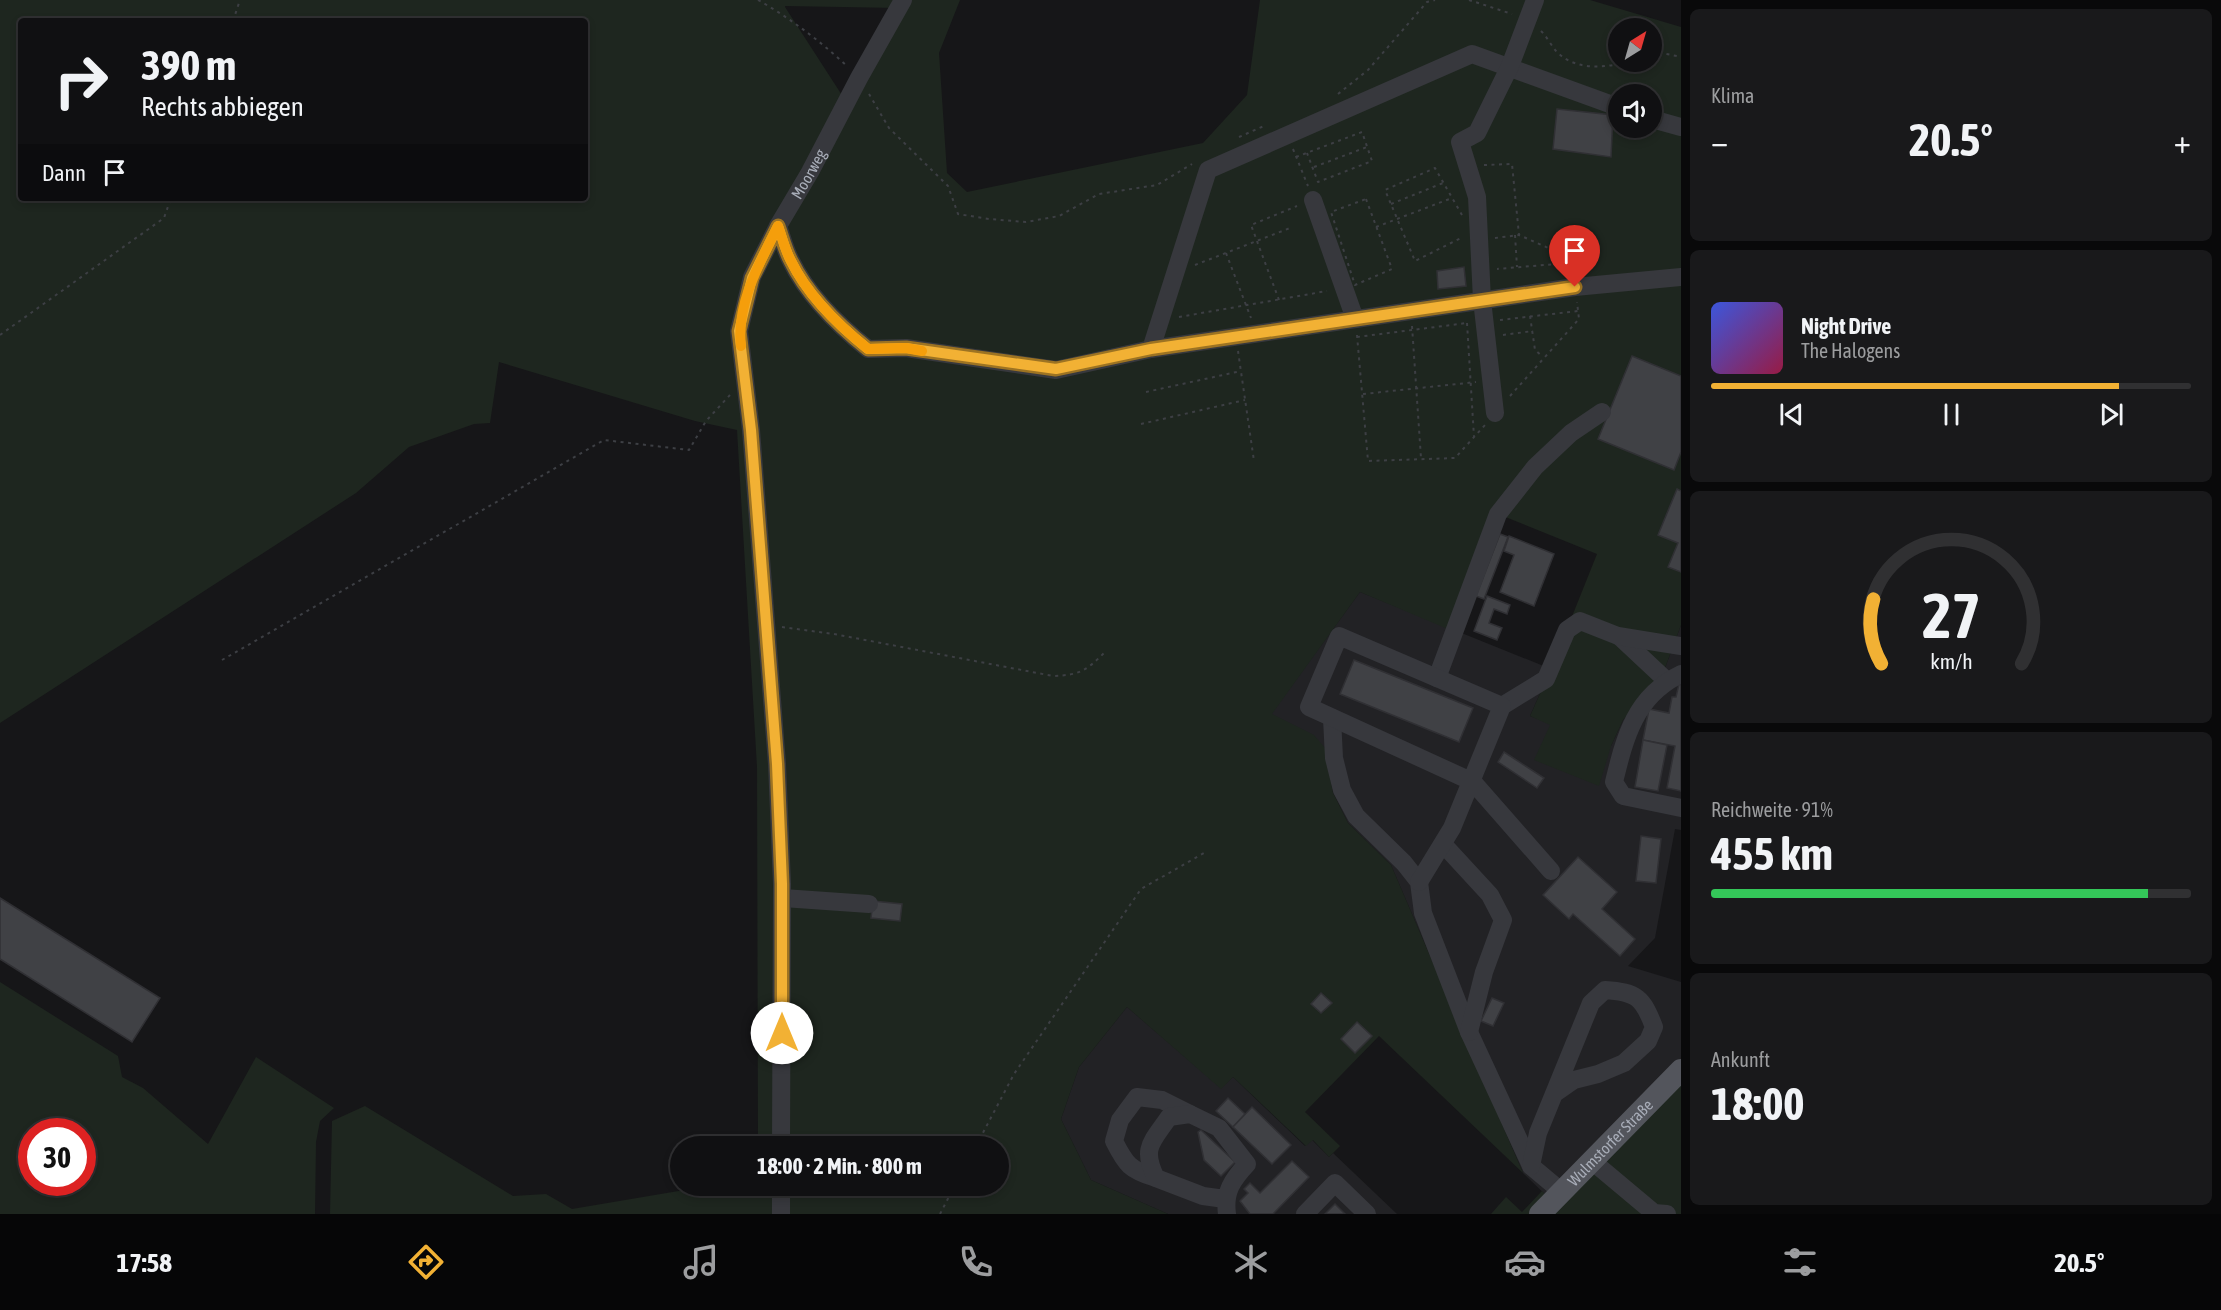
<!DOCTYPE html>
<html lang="de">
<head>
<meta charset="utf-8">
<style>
	body { margin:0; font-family:"Asap Condensed",sans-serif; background:#19191b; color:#f1f3f6; height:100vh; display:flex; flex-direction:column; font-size:22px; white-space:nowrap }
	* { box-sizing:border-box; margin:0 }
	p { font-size:20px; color:#9c9d9f }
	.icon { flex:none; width:33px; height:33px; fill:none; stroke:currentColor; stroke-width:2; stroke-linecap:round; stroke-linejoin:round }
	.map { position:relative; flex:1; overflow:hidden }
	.side { display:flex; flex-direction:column; gap:9px; padding:9px; background:#09090a; width:540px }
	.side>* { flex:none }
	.guide { position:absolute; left:18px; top:18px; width:570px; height:183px; border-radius:6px; box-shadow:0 3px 9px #0003,0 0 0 2px #303032; background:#101012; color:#f1f3f6; overflow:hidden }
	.needle { width:39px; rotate:37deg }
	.controls { position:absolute; left:1608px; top:18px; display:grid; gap:12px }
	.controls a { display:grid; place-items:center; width:54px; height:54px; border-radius:50%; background:#101012; box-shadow:0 3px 9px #0003,0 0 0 2px #303032; font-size:30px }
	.speed { position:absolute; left:18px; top:1118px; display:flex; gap:12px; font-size:30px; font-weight:700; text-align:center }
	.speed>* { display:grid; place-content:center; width:78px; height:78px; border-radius:50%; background:#101012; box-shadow:0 3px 9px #0003,0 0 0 2px #303032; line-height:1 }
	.speed .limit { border:9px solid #d22; background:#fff; color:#111 }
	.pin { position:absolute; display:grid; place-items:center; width:51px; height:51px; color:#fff; margin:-62px -26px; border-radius:50% 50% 50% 0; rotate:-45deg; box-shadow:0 0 6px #0007 }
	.pin .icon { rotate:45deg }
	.me { position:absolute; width:66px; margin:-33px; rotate:0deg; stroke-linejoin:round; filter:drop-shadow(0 0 4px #0008) }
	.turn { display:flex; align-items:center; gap:21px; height:126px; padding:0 24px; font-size:27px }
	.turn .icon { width:78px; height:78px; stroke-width:2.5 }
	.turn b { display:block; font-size:42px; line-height:51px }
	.then { display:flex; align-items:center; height:57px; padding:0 24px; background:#0003; gap:12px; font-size:22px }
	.big { font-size:45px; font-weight:700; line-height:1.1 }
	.side .widget { flex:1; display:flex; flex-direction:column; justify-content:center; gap:9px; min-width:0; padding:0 21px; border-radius:9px; background:#19191b }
	.side .dial { align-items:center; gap:0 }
	.dial svg { height:156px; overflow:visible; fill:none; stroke:#303032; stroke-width:7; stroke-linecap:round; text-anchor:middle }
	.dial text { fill:#f1f3f6; stroke:none }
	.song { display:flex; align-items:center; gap:18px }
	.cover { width:72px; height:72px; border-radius:9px; background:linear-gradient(135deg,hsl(230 70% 55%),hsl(340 70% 35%)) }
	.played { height:6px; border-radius:3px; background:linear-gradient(90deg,#f2b134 85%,#303032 85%) }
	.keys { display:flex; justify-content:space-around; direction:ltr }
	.heat { display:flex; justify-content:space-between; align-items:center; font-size:33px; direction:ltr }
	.charge { height:9px; border-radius:4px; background:linear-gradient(90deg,#34c759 91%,#303032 0) }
	.trip { position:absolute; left:670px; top:1136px; width:339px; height:60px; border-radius:30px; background:#101012; box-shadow:0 3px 9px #0003,0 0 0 2px #303032; font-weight:700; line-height:60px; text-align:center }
	.tabs { display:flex; height:96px; justify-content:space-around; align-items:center; background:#060607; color:#9c9d9f }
	.tabs .icon { width:42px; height:42px }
	.tabs .active { color:#f2b134 }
	.tabs b { font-size:27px; color:#f1f3f6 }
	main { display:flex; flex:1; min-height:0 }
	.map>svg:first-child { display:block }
	.built { fill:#222225 }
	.green { fill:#1e261f; fill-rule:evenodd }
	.building { fill:#404145; stroke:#303034; stroke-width:1.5 }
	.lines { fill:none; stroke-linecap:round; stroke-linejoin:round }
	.path { stroke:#3d3f44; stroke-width:2; stroke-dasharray:3 4.5; stroke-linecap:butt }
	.minor { stroke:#37383d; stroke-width:18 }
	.major { stroke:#53555c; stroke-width:22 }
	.route-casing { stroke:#9d7322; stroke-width:15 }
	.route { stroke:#f2b134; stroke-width:10 }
	.slow { stroke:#f59e0b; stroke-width:10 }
	.labels { text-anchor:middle; stroke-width:4.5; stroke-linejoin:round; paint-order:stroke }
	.street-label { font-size:16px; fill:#a8adb8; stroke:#111113 }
</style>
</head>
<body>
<main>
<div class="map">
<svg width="1681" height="1214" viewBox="0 0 1681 1214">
	<rect width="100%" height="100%" fill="#161618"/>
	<g class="built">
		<polygon points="1360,592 1551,669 1530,716 1611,746 1623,720 1662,676 1681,625 1681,830 1675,829 1655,938 1628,966 1681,982 1681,1069 1553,1202 1523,1173 1391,865 1348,823 1333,793 1325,748 1271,714"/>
		<polygon points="1127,1007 1221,1088 1233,1077 1305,1146 1312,1140 1329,1157 1333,1153 1397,1214 1168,1214 1091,1180 1061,1119 1079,1067"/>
	</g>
	<g class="green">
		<path d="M0 0H960L939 53 947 173 967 192 1203 143 1247 95 1260 0H1590L1681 27V625L1662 676 1623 720 1611 746 1599 786 1534 760 1550 725 1530 716 1551 669 1597 554 1498 514 1455 632 1360 592 1272 714 1314 735 1325 748 1333 793 1348 823 1391 865 1523 1173 1379 1036 1305 1112 1340 1146 1329 1157 1313 1140 1306 1146 1233 1077 1221 1089 1127 1007 1079 1067 1061 1119 1091 1180 1168 1214H330L332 1121 365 1106 513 1196 546 1194 572 1209 714 1185H999V1146H758L757 767 737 430 695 421 499 362 490 423 474 424 409 447 356 493 0 723ZM785 6 899 8 847 103 785 7ZM21 21H585V198H21ZM1618 28H1652V62H1618ZM1618 94H1652V128H1618Z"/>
		<path d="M0 982 118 1056 122 1077 143 1088 208 1144 256 1057 334 1108 320 1121 316 1142 315 1214H0ZM32 1131H82V1182H32Z"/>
		<polygon points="1681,1069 1681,1214 1491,1214 1506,1197 1522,1212 1542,1191 1552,1201"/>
	</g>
	<g class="building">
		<polygon points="1557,109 1613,115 1611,157 1553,149"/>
		<polygon points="1464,267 1466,286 1438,289 1437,271"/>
		<polygon points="1632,356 1681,376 1681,452 1674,470 1598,439"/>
		<polygon points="1677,489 1681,491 1681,572 1668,567 1678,543 1658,535"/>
		<polygon points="1500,534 1508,537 1484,599 1476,596"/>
		<polygon points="1509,536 1554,554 1534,606 1500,592 1514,555 1504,551"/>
		<polygon points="1487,596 1510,605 1507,614 1494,609 1489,623 1502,628 1497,640 1474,631"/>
		<polygon points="1354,660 1473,708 1459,742 1340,694"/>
		<polygon points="1679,684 1681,685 1681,791 1667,788 1675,746 1643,740 1649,709 1669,713 1672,697 1676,697"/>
		<polygon points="1643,740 1667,745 1658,791 1635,787"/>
		<polygon points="1504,752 1544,778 1537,788 1498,762"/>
		<polygon points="1641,836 1661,839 1656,883 1636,881"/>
		<polygon points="1578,857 1617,892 1602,909 1635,939 1620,956 1573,914 1569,919 1543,895"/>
		<polygon points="0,898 160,998 132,1042 0,959"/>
		<polygon points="873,901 902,904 900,921 871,918"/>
		<polygon points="1321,993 1332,1003 1321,1013 1311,1004"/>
		<polygon points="1492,998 1504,1003 1493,1026 1481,1021"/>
		<polygon points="1357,1022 1372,1036 1355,1053 1341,1039"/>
		<polygon points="1228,1098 1245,1114 1233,1127 1216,1111"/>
		<polygon points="1252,1107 1291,1145 1272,1164 1233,1127"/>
		<polygon points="1201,1130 1235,1162 1221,1176 1204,1160 1198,1132"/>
		<polygon points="1292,1161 1309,1177 1273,1214 1250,1214 1240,1201 1248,1193 1244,1189 1250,1183 1260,1193"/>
		<polygon points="1335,1204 1345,1214 1325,1214"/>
	</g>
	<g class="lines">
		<g class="path">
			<path d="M758 0C790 18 820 41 847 66"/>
			<polyline points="1469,0 1512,14"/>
			<polyline points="233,21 240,0"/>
			<path d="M1541 31C1547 37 1551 45 1556 51 1575 71 1604 68 1628 62"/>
			<polyline points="1652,56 1662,53 1681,57"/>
			<polyline points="869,94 889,128 948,186 958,214 989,219 1026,222 1059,216 1099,194 1157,185 1192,164"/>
			<polyline points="1338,94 1368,70 1427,2 1435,0"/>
			<polyline points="1239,137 1264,126"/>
			<polyline points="1293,149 1308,186"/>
			<polyline points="1296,157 1362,132 1372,161 1318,182 1307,153"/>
			<polyline points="1484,165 1512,164 1519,235 1580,262 1497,269"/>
			<polyline points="1314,167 1367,147"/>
			<polygon points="1366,199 1392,269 1355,285 1331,212"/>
			<polyline points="1391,204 1443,183"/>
			<polyline points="1462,215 1435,168 1385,190 1415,261 1463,237"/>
			<polyline points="1376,227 1452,198"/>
			<polyline points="1515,235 1517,267"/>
			<polyline points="1495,238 1519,235"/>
			<polyline points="1226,253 1251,318"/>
			<polyline points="1195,265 1290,228"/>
			<polyline points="1279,300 1251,225 1297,206"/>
			<polyline points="1530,316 1535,350 1543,357"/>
			<polyline points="1179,317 1327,291"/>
			<polyline points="1500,320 1578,311"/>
			<polyline points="1467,323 1474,437"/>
			<polyline points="1412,326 1421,458"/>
			<polyline points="0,335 164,218 171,198"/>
			<polyline points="1357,335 1368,461 1455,458 1485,425"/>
			<polyline points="1503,335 1533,331"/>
			<polyline points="1357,337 1467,323"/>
			<polyline points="1238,351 1254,461"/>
			<polyline points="1146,392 1241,371"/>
			<polyline points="1363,394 1476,382"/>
			<polyline points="1510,396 1579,319 1577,302"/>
			<polyline points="1141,424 1245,400"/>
			<path d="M782 627 834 634 1053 676C1080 675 1086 671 1105 652"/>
			<polyline points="222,660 604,440 689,450 706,421 730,395"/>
			<polyline points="976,1146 1014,1074 1141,889 1204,853"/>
			<polyline points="940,1214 955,1185"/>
		</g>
		<g class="minor">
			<polyline points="1652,119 1681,127"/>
			<polyline points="1313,200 1355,319"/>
			<path d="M778 226C782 237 785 250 791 261 808 296 838 325 868 349L906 348 1056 370 1151 349 1575 287 1681 277"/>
			<polyline points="1151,349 1208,170 1472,54 1618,107"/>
			<polyline points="1495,413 1482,300 1477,197 1460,142 1477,133 1510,66 1535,0"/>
			<polyline points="1620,637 1667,681"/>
			<path d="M1681 674C1635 696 1625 737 1614 782L1623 796 1681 808"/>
			<polyline points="1437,678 1498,514 1535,467 1571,433 1602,412"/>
			<polyline points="1502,706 1546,679 1567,630 1580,621 1618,636 1681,646"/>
			<polyline points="1332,718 1334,758 1342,790 1356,816 1404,863 1419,882 1423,913 1469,1032 1531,1166 1562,1192"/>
			<polyline points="1443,844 1490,895 1503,920 1484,972 1469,1032"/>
			<polyline points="1419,882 1452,828 1502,706 1339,636 1309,707 1473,782 1551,871"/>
			<polyline points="783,898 869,904"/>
			<path id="s1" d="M781 1146 782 884 777 764 751 430 739 331 752 277 778 226 810 172 859 78 903 0"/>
			<polyline points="1592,1161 1654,1213 1667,1214"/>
			<path d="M1531 1166 1538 1133 1591 1003 1605 990C1637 992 1643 998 1654 1027L1648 1041 1624 1063 1598 1074 1574 1080 1554 1094"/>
			<path d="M1156 1178C1130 1170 1126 1165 1114 1141L1120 1120 1137 1097 1162 1100 1190 1114"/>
			<path d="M1225 1199 1203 1196 1156 1178C1141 1148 1152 1142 1169 1117L1190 1114 1219 1128 1247 1164C1232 1180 1224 1192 1227 1214"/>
			<polyline points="781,1214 781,1185"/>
			<polyline points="1305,1214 1335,1183 1367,1214"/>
		</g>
		<path class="major" id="s2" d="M1540 1214 1681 1070"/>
	</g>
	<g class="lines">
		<defs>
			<path id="route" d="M782 1033V884L777 764 751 430 739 331 752 278 778 226C782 237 785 250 791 261 808 296 838 325 868 349L906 348 1056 369 1151 349 1575 287"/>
		</defs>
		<use href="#route" class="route-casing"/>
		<use href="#route" class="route"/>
		<path class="slow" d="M741 346C736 304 760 262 778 226 782 237 785 250 791 261 808 296 838 325 868 349L906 348 922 351"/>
	</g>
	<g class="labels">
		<g class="street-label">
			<text dy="6" stroke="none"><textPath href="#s1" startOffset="990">Moorweg</textPath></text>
			<text dy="6" stroke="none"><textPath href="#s2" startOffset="100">Wulmstorfer Straße</textPath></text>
		</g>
	</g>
</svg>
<div class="controls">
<a><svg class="needle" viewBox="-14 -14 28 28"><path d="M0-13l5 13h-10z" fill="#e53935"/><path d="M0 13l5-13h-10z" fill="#9c9d9f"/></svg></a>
<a><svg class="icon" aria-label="sound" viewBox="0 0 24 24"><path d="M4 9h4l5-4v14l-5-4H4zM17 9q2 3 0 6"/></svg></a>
</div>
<div class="speed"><div class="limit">30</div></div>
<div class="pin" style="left:1575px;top:287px;background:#d93025"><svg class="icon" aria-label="arrive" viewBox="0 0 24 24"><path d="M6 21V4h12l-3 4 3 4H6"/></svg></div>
<svg class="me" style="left:782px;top:1033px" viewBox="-20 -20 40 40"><circle r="19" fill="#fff"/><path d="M0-13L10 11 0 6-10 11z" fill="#f2b134"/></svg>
<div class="trip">18:00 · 2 Min. · 800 m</div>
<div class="guide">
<div class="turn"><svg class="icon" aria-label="right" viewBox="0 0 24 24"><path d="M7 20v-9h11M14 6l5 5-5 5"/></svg><div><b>390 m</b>Rechts abbiegen</div></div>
<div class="then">Dann<svg class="icon" aria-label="arrive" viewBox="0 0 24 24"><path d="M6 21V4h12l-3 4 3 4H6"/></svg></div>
</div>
</div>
<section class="side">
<div class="widget"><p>Klima</p>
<div class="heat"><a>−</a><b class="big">20.5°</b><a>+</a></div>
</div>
<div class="widget">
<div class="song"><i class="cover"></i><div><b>Night Drive</b><p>The Halogens</p></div></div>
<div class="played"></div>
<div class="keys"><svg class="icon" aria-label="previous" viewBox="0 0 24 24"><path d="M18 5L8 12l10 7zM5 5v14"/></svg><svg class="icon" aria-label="pause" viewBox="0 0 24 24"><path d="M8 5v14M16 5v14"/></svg><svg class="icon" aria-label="next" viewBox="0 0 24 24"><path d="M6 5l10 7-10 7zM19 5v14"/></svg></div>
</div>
<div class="widget dial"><svg viewBox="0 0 100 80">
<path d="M14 69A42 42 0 1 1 86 69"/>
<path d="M14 69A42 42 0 0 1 10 36" stroke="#f2b134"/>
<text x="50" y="56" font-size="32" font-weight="700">27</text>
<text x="50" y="72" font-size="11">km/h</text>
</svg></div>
<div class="widget"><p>Reichweite · 91%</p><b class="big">455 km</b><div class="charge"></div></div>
<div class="widget"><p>Ankunft</p><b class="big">18:00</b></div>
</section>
</main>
<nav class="tabs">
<b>17:58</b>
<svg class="icon active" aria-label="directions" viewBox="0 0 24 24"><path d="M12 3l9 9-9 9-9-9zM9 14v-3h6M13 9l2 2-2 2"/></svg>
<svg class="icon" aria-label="music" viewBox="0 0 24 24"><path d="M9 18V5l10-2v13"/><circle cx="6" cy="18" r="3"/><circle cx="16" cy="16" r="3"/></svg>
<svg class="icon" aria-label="phone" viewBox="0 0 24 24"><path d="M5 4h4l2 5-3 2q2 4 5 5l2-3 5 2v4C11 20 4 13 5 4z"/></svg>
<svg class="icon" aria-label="climate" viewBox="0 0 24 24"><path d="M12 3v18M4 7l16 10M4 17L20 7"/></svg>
<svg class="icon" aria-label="car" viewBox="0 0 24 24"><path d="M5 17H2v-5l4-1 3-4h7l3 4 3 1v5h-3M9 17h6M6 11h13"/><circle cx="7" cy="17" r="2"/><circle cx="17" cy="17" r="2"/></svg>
<svg class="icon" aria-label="filters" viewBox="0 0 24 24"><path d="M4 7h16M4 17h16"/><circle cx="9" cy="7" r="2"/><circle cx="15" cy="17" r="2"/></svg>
<b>20.5°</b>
</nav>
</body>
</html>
